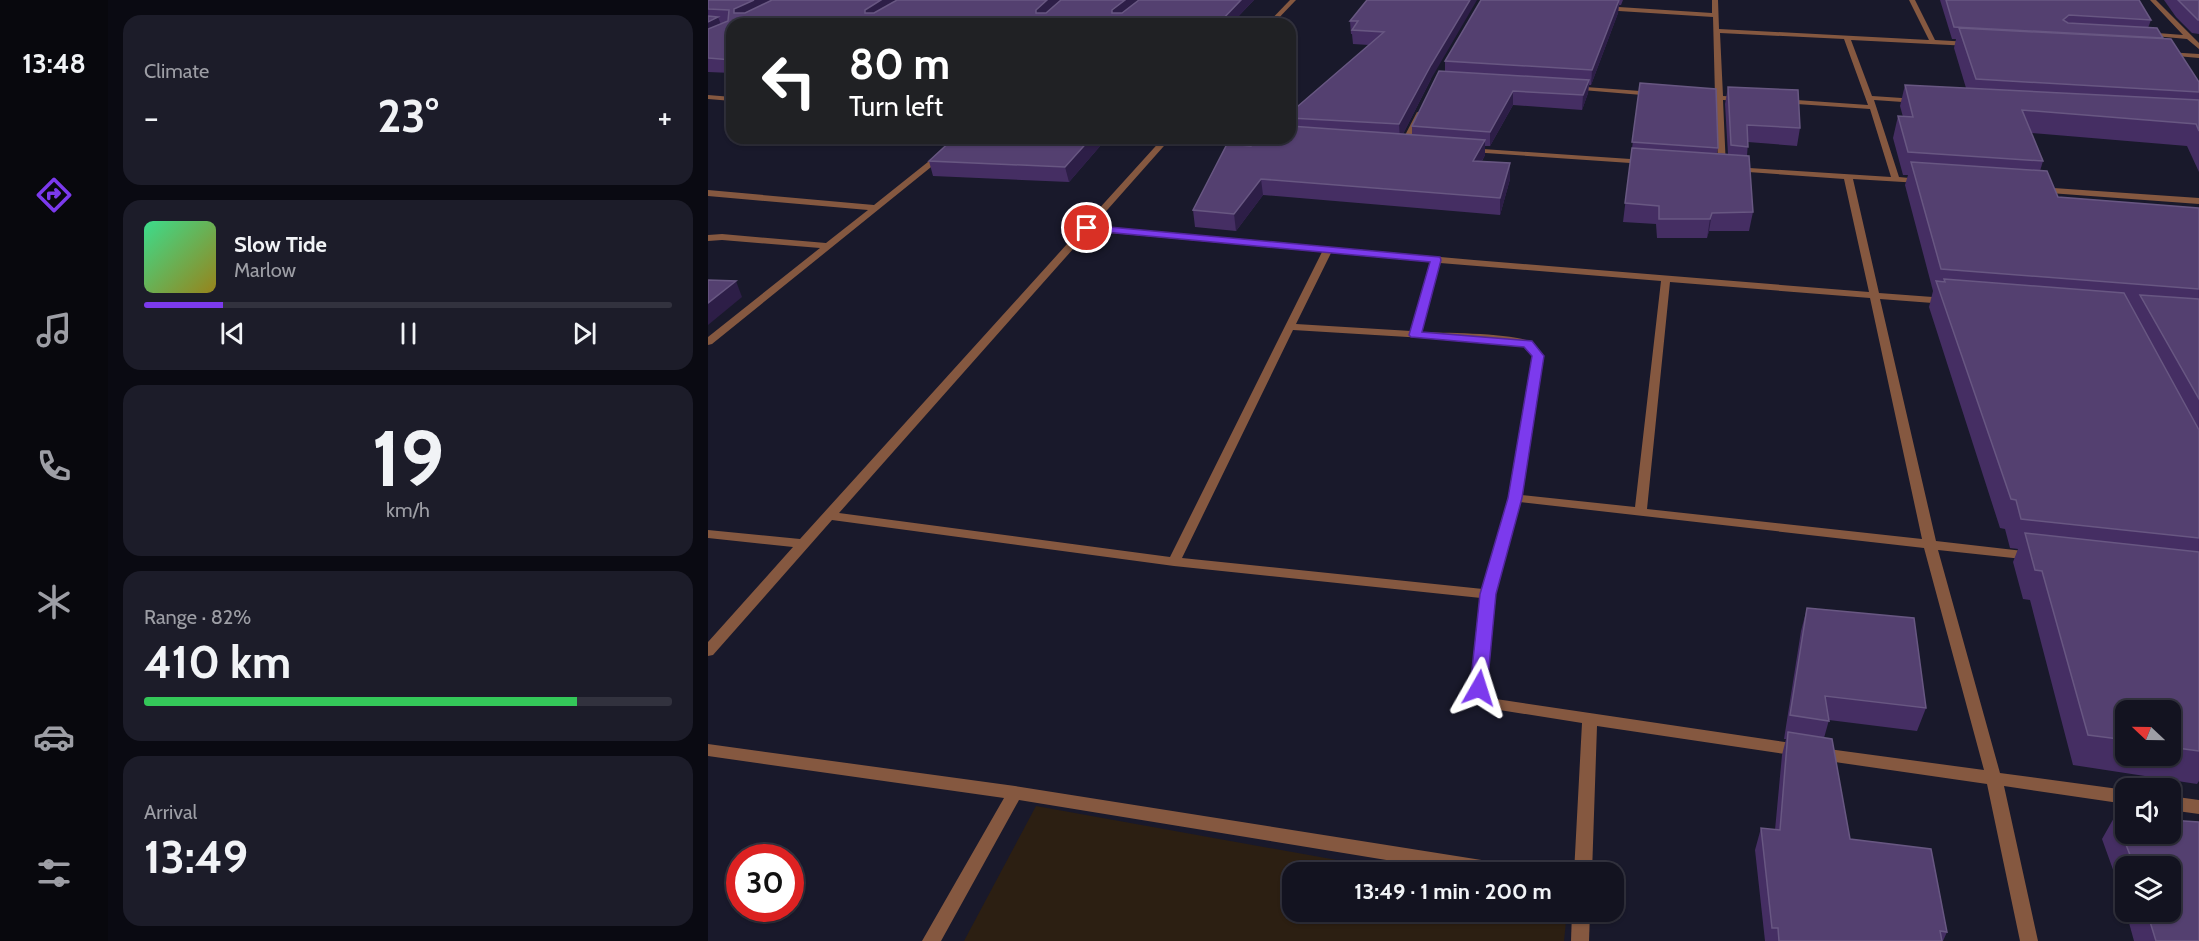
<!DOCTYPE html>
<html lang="en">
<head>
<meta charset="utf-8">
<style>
	body { margin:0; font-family:Cabin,sans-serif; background:#1c1c29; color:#f1f3f6; height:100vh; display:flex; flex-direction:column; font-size:22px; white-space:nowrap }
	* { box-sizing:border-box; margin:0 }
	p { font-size:20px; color:#9d9ea5 }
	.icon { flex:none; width:33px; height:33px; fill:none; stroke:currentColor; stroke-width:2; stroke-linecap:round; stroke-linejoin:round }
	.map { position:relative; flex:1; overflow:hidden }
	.details { display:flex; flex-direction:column; gap:15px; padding:15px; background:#0a0a12; width:600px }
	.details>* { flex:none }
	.hud { position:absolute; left:18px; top:18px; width:570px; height:126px; border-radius:18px; box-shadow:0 2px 4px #0004,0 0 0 2px #32323e; background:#202124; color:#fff; overflow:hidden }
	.needle { width:39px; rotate:292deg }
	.fabs { position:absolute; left:1407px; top:700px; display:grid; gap:12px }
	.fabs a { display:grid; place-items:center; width:66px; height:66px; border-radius:12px; background:#131320; box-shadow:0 2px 4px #0004,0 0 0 2px #32323e; font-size:30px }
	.speed { position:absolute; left:18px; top:844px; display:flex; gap:12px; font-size:30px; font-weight:700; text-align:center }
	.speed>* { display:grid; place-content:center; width:78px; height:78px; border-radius:50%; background:#131320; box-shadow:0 2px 4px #0004,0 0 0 2px #32323e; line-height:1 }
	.speed .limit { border:9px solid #d22; background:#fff; color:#111 }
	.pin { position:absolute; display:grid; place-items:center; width:51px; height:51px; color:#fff; margin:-26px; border:3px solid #fff; border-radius:50%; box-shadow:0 2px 6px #0007 }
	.me { position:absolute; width:66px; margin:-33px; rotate:6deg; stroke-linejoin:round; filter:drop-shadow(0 0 4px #0008) }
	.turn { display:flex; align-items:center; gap:21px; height:126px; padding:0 24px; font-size:27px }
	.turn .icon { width:78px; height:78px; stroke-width:2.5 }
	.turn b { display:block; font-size:42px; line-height:51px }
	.big { font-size:45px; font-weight:800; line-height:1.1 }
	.details .card { flex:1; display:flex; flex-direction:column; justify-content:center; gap:9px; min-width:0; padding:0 21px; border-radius:18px; background:#1c1c29 }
	.details .dial { align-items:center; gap:0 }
	.dial b { font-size:78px; line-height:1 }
	.song { display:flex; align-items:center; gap:18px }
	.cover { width:72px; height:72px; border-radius:9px; background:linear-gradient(135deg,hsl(150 70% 55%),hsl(50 70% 35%)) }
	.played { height:6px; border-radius:3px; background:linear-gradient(90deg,#7c3aed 15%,#32323e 15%) }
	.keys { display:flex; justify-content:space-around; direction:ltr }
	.heat { display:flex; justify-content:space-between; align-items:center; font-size:33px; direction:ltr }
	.charge { height:9px; border-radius:4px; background:linear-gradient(90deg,#34c759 82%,#32323e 0) }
	.trip { position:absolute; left:574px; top:862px; width:342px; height:60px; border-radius:18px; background:#131320; box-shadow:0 2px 4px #0004,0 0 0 2px #32323e; font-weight:800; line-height:60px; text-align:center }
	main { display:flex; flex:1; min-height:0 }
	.tab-bar { display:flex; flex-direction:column; width:108px; justify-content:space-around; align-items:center; background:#08080d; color:#9d9ea5 }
	.tab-bar .icon { width:42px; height:42px }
	.tab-bar .on { color:#7c3aed }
	.tab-bar b { font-size:27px; color:#f1f3f6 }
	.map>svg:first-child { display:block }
	.education { fill:#2c1f12 }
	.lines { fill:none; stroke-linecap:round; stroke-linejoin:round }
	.street { fill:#855840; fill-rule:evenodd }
	.wall { fill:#452e63; fill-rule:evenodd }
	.shaded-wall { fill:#2d1e47 }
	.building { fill:#544070; stroke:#685782; stroke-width:1.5 }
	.route { fill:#7c3aed; stroke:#51269a; stroke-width:1.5 }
</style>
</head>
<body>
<main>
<nav class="tab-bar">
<b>13:48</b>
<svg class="icon on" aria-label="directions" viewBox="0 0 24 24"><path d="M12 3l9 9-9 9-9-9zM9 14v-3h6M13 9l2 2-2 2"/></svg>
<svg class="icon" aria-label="music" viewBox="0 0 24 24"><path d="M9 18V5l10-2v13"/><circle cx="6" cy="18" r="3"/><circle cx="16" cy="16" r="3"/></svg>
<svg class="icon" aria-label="phone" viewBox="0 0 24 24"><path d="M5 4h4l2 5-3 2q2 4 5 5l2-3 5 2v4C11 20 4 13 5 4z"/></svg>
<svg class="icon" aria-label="climate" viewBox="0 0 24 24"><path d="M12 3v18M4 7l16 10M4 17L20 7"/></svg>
<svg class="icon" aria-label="car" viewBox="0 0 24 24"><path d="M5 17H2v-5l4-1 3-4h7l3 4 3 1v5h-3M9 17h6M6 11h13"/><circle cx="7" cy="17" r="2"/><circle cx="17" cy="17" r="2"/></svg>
<svg class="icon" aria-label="filters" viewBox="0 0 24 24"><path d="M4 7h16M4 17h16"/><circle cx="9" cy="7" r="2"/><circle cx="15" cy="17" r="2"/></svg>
</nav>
<section class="details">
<div class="card"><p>Climate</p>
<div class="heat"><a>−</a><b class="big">23°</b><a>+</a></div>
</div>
<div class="card">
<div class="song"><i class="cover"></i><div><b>Slow Tide</b><p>Marlow</p></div></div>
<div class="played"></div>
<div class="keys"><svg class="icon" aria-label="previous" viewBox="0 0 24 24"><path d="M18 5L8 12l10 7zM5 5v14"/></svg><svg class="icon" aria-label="pause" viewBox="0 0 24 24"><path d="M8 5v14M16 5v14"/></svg><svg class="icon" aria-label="next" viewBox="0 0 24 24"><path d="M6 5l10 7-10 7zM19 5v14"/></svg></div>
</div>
<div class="card dial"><b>19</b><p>km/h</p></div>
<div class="card"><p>Range · 82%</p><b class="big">410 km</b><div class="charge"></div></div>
<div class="card"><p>Arrival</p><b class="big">13:49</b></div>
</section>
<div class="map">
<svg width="1491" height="941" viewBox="0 0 1491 941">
	<rect width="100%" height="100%" fill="#19192b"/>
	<polygon class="education" points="328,806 701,873 585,873 585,912 859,912 856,941 256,941"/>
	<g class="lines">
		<g class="street">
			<polygon points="582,0 588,0 565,24 559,24"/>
			<path d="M1004 0H1010L1011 29 1221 40 1201 0H1207L1227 40 1262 42 1265 44 1262 46 1143 40 1164 96 1209 99 1213 101 1209 103 1166 100 1191 177 1212 179 1216 181 1212 183 1145 179 1171 293 1238 298 1243 301 1238 304 1172 299 1228 541 1324 552 1329 553 1331 556 1329 559 1324 560 1230 550 1292 773 1418 790V804L1296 786 1330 941H1312L1279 784 1113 760 1107 758 1105 754 1107 750 1113 748 1276 770 1216 548 812 502 787 594 779 687 788 699 1090 744 1096 746 1098 750 1096 754 1090 756 889 726 884 873H866L874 723 779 708 764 688 773 598 466 566 124 520 5 655 0 656V642L85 547 0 538V530L92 539 455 138H463L385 226 766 260 1161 292 1136 179 1026 171 1022 169 1026 167 1183 177 1162 109 1074 103 1070 101 1074 99 1160 105 1136 39 1012 33 1015 96 1033 97 1037 99 1033 101 1015 100 1018 168 1014 170 1010 168 1008 100 993 99 989 97 993 95 1007 96 1005 17 895 10 892 8 895 6 1004 13ZM381 231 614 252 462 557 131 513ZM623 253 723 262 703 331 588 324ZM732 263 953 281 927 507 814 495 835 356C832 352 828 344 823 342 807 333 735 333 713 332ZM962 282 1162 298 1214 539 939 509ZM585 330 798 343 817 346 825 356 801 498 775 589 474 558Z"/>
			<polygon points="1442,0 1448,0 1491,43 1491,49 1479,39 1435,35 1434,34 1437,32 1475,35"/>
			<polygon points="1459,52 1491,54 1491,58 1457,55 1456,54"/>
			<polygon points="864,86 946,92 950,94 946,96 862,89 862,87"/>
			<polygon points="0,95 24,97 24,101 0,99"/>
			<polygon points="709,112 716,114 700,145 693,147 692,145"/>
			<polygon points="250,138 259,138 4,344 0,345 0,337 112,248 14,240 0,241 0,235 14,234 118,243 160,210 0,196 0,190 166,205"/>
			<polygon points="760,148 937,160 941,162 937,164 763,152 760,152"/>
			<polygon points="1331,187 1491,198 1491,204 1328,192 1328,188"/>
			<polygon points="0,744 307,786 805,865 811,868 814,873 758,873 311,800 233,941 214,941 296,798 0,756"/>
			<polygon points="1462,796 1491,800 1491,814 1462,810"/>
			<polygon points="864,912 882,912 881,941 863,941"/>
		</g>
	</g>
	<g class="wall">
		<polygon points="0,0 546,0 523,24 24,24 24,73 0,72"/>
		<polygon points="659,0 723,79 695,134 704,135 704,126 737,71 737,61 773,0 915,0 913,5 911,5 910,13 883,85 881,85 880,93 874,110 805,105 782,146 777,146 777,155 774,161 802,163 802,179 792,215 555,195 528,231 487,227 485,210 543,146 582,138 582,113 661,45 645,44 644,34 643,34 642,21"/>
		<path d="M1232 0H1431L1443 20 1440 28 1455 38 1491 82V172L1479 146 1323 133 1335 161 1332 171 1350 197 1491 208V781L1489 784 1365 765 1322 600 1315 599 1305 562 1310 549 1302 548 1297 529 1292 528 1221 307 1225 291 1197 185 1200 175H1195L1185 138 1190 116 1195 117 1192 106 1197 85 1258 88 1246 48 1248 39H1244ZM1418 711H1462V756H1418Z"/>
		<polygon points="1456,0 1491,0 1491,34 1484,33 1468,17"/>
		<polygon points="932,83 1010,148 1009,153 1020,154 1017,104 1020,87 1092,128 1089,146 1040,142 1039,156 1045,212 1041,231 1001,231 999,238 949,238 948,224 915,222"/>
		<polygon points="399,138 361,182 225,176 221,161"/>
		<polygon points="1099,608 1218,708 1209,731 1121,720 1116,738 1142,839 1239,932 1235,941 1057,941 1047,850 1053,828 1067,830 1074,755 1078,739 1076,739 1093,631"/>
		<polygon points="1407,816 1418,816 1418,834 1462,834 1462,820 1491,822 1491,941 1426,941 1418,912 1462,912 1462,867 1418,867 1418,910 1408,878 1394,839"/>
	</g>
	<g class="shaded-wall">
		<polygon points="46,0 74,0 31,22 26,13 26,9"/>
		<polygon points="173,0 197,0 161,22 157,13 157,10"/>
		<polygon points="339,0 356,0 331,22 328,13 328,10"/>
		<polygon points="417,0 434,0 407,22 404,13 404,10"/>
		<polygon points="533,0 546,0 523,24 510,24"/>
		<polygon points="762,0 769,0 723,79 692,140 691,124 723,65"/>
		<polygon points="911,0 910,13 883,85 884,70"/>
		<polygon points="10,17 15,30 0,37 0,22"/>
		<polygon points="881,80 880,93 874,110 875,95"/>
		<polygon points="805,91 805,105 782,146 782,132"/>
		<polygon points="383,138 399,138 361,182 357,167"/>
		<polygon points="777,140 777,155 765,177 765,161"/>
		<polygon points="802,163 802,179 792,215 792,198"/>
		<polygon points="553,179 555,195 528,231 526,214"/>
		<polygon points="1004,213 1001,231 999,238 1002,219"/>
		<polygon points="28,281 34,297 0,325 0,303"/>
	</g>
	<g class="building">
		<polygon points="0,0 46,0 26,9 26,13 37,13 64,0 173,0 157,10 157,13 166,13 189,0 339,0 328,10 328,13 338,13 353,0 417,0 404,10 404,13 414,13 431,0 533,0 510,24 24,24 24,60 0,58 0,29 20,21 21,10 0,9"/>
		<polygon points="659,0 762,0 723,65 691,124 582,118 582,113 676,32 644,30 650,21 642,21"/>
		<polygon points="773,0 911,0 884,70 737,61"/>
		<polygon points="1238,0 1431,0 1443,20 1361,15 1355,20 1360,23 1449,28 1455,38 1246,27"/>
		<polygon points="1470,0 1491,0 1491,20 1490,20"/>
		<polygon points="0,16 10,17 0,22"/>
		<polygon points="1251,28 1463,39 1491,82 1491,92 1268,79"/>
		<polygon points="731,71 881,80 875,95 805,91 782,132 704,126"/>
		<polygon points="932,83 1008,89 1010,148 924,142"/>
		<polygon points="1197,85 1491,100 1491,131 1488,124 1314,110 1335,161 1200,152 1190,116 1205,117"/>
		<polygon points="1020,87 1090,90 1092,128 1039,125 1040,147 1023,145"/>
		<polygon points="582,126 777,140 765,161 802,163 792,198 553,179 526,214 485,210 519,144 543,146 552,138 582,138"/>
		<polygon points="246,138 383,138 357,167 221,161"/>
		<polygon points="924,148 1041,156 1045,212 1004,213 1002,219 951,219 951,206 917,203"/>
		<polygon points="1203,162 1339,171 1350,197 1491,208 1491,289 1233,269"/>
		<polygon points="1236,279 1416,293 1491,430 1491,538 1313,519 1308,500 1303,499 1228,281 1237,282"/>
		<polygon points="0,280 28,281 0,303"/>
		<polygon points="1432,295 1491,299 1491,399"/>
		<polygon points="1317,533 1491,552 1491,751 1462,747 1462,711 1418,711 1418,740 1380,735 1334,571 1327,570"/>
		<polygon points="1099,608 1206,618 1218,708 1117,696 1121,721 1082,715"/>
		<polygon points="1080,732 1124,739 1142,839 1223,849 1239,932 1232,931 1234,941 1071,941 1070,928 1064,928 1053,828 1072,830"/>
		<polygon points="1407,816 1418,816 1418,834 1462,834 1462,820 1491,822 1491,941 1448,941 1439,912 1462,912 1462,867 1426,867 1422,855"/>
	</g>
	<polygon class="route" points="379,225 732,257 733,260 714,332 824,341 836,356 814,498 788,594 779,688 777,693 771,694 765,693 762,688 772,594 800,498 824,356 816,347 703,337 701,335 722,262 375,230 374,228"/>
</svg>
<div class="fabs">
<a><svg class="needle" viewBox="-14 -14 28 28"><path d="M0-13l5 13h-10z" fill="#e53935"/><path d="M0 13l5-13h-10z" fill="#9d9ea5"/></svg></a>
<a><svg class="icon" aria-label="sound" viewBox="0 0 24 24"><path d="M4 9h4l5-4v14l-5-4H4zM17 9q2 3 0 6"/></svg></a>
<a><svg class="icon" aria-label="layers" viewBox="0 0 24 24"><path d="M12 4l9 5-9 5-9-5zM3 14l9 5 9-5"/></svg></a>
</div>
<div class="speed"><div class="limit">30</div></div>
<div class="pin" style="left:379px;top:228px;background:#d93025"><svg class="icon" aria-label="arrive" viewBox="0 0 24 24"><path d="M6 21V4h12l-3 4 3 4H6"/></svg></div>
<svg class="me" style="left:771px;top:688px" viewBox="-20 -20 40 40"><path d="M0-17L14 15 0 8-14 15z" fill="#7c3aed" stroke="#fff" stroke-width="4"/></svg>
<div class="trip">13:49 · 1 min · 200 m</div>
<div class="hud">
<div class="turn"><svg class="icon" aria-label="left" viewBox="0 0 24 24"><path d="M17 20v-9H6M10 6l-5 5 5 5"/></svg><div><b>80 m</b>Turn left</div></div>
</div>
</div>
</main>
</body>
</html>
